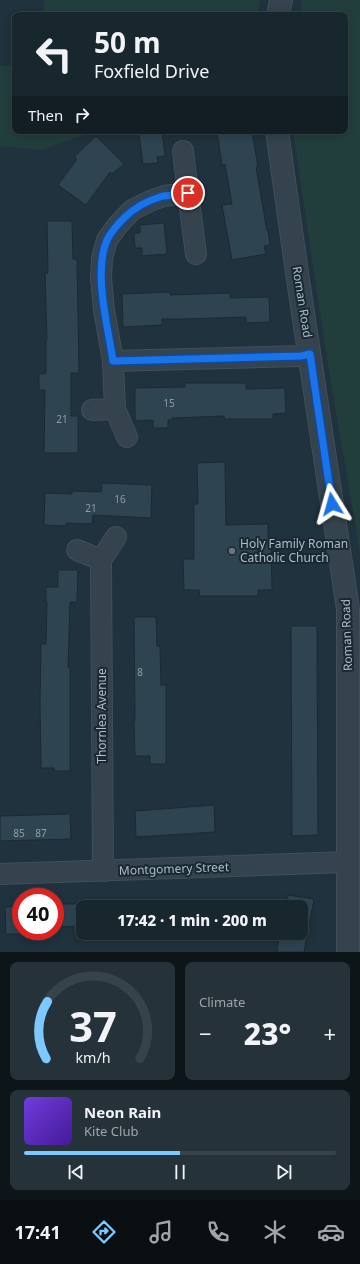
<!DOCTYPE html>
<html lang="en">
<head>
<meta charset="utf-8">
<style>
	body { margin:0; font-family:"Noto Sans",sans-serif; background:#25323a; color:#f1f3f6; height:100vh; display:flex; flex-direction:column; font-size:15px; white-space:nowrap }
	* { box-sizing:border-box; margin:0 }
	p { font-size:13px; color:#9fa5aa }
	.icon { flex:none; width:22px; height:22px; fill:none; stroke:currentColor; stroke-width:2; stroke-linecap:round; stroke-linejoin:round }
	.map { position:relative; height:952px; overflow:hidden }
	.panel { display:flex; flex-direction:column; gap:10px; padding:10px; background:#0d1519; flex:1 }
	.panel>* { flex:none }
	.hud { position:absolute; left:12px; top:12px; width:336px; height:122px; border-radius:8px; box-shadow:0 2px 10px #0003,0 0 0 1px #36434a; background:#18262e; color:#f1f3f6; overflow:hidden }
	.speed { position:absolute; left:12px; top:888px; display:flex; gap:8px; font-size:20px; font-weight:700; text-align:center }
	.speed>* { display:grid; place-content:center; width:52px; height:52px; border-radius:50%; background:#18262e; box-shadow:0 2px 10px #0003,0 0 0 1px #36434a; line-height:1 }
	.speed .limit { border:6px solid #d22; background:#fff; color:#111 }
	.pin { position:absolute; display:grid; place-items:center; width:34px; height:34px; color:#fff; margin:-17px; border:2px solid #fff; border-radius:50%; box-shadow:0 1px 4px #0007 }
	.me { position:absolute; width:44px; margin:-22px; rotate:352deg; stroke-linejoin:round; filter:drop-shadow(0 0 3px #0008) }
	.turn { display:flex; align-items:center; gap:14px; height:84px; padding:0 16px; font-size:18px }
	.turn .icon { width:52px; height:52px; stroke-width:2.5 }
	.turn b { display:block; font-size:28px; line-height:34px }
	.then { display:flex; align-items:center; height:38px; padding:0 16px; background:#0003; gap:8px; font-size:15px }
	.big { font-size:30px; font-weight:800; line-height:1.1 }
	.panel .card { flex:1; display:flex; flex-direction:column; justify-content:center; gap:6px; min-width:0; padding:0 14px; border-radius:8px; background:#25323a }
	.panel .dial { align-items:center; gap:0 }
	.dial svg { height:104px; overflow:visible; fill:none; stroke:#36434a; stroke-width:7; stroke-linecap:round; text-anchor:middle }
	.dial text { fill:#f1f3f6; stroke:none }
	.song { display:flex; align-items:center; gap:12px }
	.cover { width:48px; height:48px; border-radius:6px; background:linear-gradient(135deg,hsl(260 70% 55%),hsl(260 70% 35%)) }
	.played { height:4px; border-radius:2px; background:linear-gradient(90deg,#7dc9ff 50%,#36434a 50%) }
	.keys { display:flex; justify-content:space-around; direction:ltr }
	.heat { display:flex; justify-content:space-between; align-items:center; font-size:22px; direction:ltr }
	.panel .tiles { flex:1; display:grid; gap:10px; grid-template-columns:1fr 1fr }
	.card:last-child { grid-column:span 2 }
	.trip { position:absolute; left:76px; top:900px; width:232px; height:40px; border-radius:8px; background:#18262e; box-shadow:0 2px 10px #0003,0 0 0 1px #36434a; font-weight:800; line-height:40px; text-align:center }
	.tab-bar { display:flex; height:64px; justify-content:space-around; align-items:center; background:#0a0f12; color:#9fa5aa }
	.tab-bar .icon { width:28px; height:28px }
	.tab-bar .selected { color:#7dc9ff }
	.tab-bar b { font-size:18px; color:#f1f3f6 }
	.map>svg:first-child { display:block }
	.green { fill:#223e3c }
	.building { fill:#2e4451; stroke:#1b2a33 }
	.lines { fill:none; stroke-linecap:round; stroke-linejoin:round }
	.minor-casing { stroke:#404f59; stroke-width:22 }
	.tertiary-casing { stroke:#404f59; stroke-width:24 }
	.minor { stroke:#34434d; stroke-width:20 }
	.tertiary { stroke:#34434d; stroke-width:22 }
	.route-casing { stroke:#114b97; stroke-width:10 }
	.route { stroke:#1a73e8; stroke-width:7 }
	.worship-dot { fill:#6b7280; stroke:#192831; stroke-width:1.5 }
	.labels { text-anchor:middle; stroke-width:4; stroke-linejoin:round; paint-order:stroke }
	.number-label { font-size:10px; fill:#8e9eaa }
	.street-label { font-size:12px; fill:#afbec9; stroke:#192831 }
	.poi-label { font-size:12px; fill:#afbec9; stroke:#192831; text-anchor:start }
</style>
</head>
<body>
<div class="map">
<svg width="360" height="952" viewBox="0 0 360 952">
	<rect width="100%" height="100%" fill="#20323d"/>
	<g class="green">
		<polygon points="44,0 260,0 258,15 43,15"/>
		<polygon points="302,0 360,0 360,552 326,353 293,131 345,131 345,15 300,15"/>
		<polygon points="0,66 15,66 15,131 96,131 41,150 0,146"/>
	</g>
	<g class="building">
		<polygon points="162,131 165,156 157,157 158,163 143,164 139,134"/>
		<polygon points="217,131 252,131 258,167 256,167 267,231 268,230 270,245 264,246 266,254 232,260 222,205 232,204 225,164 222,165"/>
		<polygon points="96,136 124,164 112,174 110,172 86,205 58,185 77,159 74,157"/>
		<polygon points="47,221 72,221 73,259 77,259 79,373 71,373 71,416 78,416 78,453 44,453 45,390 39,390 39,374 46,374 46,339 47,339 45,273 48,273"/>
		<polygon points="164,223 167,254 142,256 142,248 135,248 134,233 140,233 140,225"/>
		<polygon points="170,292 170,295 230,293 230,298 269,297 270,322 246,323 246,317 182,319 162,319 162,325 123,327 122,294"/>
		<polygon points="185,383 246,383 246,389 285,388 286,413 273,414 273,419 224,419 224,416 172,418 172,420 168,420 168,428 153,428 153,420 135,421 135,388 185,387"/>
		<polygon points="225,462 226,525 268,524 268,537 271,539 272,590 258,590 258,596 200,596 199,590 184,590 183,559 194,559 194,504 198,504 197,463"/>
		<polygon points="102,483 152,485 151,518 93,515 92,524 66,523 66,526 44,525 45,493 72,494 72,491 101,492"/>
		<polygon points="58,570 78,570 77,602 70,602 68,667 70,667 70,771 54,771 54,768 41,768 40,703 41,644 46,644 47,602 46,602 46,587 58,587"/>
		<polygon points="134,617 156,617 157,646 160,646 161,685 166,685 166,764 150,764 150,756 135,756 134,721 135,721"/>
		<polygon points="291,626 317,626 318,835 292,836"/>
		<polygon points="214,805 215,832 136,837 135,811"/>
		<polygon points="70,814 71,839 0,841 0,816"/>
		<polygon points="288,895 314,899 304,952 277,952 280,933 301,933 301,907 286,907"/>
		<polygon points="55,904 83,904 83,926 55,927"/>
		<polygon points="21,906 21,934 6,934 5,907"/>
	</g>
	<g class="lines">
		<defs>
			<g id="minor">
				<polyline points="183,151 188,193 196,254"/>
				<polyline points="113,361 301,356 310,354"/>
				<polyline points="92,410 115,409"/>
				<polyline points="127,437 115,409 113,361 104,310 101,278 102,258 107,240 117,226 132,210 150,201 164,196 188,193"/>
				<polyline points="77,550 101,560 116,537"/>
				<polyline points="101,560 103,871"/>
				<polyline points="0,874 348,862"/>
			</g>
			<g id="tertiary">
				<polyline points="278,15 281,0"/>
				<polyline points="277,131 298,280 348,609 348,952"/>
			</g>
		</defs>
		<use href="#minor" class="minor-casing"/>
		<use href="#tertiary" class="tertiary-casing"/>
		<use href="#minor" class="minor"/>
		<use href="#tertiary" class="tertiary"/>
	</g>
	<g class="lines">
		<defs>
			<path id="route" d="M188 193C180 195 171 195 163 196 149 200 135 207 124 218 118 224 111 232 107 240 93 271 108 327 113 361L301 356 310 354 332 504"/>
		</defs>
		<use href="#route" class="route-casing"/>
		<use href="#route" class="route"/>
	</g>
	<circle class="worship-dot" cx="232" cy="551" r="4"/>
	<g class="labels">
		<g class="number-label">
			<text x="169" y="407">15</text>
			<text x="62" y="423">21</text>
			<text x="120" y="503">16</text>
			<text x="91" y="512">21</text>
			<text x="140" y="676">8</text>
			<text x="19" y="837">85</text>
			<text x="41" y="837">87</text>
		</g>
		<g class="street-label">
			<text transform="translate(302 302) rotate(81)" y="4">Roman Road</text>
			<text transform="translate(347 635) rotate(-92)" y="4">Roman Road</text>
			<text transform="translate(102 716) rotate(-90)" y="4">Thornlea Avenue</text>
			<text transform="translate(174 869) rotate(-2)" y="4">Montgomery Street</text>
		</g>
		<g class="poi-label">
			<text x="240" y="548">Holy Family Roman<tspan x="240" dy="14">Catholic Church</tspan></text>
		</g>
	</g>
</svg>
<div class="speed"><div class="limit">40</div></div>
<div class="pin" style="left:188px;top:193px;background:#d93025"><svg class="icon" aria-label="arrive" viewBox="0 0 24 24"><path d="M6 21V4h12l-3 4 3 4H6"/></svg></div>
<svg class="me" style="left:332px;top:504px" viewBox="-20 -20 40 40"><path d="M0-17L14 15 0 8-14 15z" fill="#1a73e8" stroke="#fff" stroke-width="4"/></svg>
<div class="trip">17:42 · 1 min · 200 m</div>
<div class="hud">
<div class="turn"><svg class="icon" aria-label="left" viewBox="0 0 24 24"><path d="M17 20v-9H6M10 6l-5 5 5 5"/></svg><div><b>50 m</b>Foxfield Drive</div></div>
<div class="then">Then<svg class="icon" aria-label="right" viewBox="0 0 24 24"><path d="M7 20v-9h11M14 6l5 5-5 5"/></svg></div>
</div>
</div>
<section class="panel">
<div class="tiles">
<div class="card dial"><svg viewBox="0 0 100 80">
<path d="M14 69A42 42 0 1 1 86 69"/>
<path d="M14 69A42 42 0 0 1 15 25" stroke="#7dc9ff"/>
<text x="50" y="56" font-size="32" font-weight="700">37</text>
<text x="50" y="72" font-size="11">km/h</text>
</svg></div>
<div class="card"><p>Climate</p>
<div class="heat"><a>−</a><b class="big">23°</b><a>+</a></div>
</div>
<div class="card">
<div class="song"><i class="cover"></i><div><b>Neon Rain</b><p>Kite Club</p></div></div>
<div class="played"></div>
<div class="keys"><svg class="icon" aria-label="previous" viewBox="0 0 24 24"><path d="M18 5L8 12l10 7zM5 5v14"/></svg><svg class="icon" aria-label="pause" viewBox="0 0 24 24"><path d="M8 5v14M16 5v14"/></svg><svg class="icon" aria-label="next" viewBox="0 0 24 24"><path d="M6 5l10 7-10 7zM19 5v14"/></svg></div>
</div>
</div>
</section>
<nav class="tab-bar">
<b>17:41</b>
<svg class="icon selected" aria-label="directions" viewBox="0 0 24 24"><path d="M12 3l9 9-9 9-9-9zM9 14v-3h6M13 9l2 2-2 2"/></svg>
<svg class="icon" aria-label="music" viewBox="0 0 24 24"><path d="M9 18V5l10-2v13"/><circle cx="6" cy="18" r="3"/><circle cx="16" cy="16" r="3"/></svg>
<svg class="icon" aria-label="phone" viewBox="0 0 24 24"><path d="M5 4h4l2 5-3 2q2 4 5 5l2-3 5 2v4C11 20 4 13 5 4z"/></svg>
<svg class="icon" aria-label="climate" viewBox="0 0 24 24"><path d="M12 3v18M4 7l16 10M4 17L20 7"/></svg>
<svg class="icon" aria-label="car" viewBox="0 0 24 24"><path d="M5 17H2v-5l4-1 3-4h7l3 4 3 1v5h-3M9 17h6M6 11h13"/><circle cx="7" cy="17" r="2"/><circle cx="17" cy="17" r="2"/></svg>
</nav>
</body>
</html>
